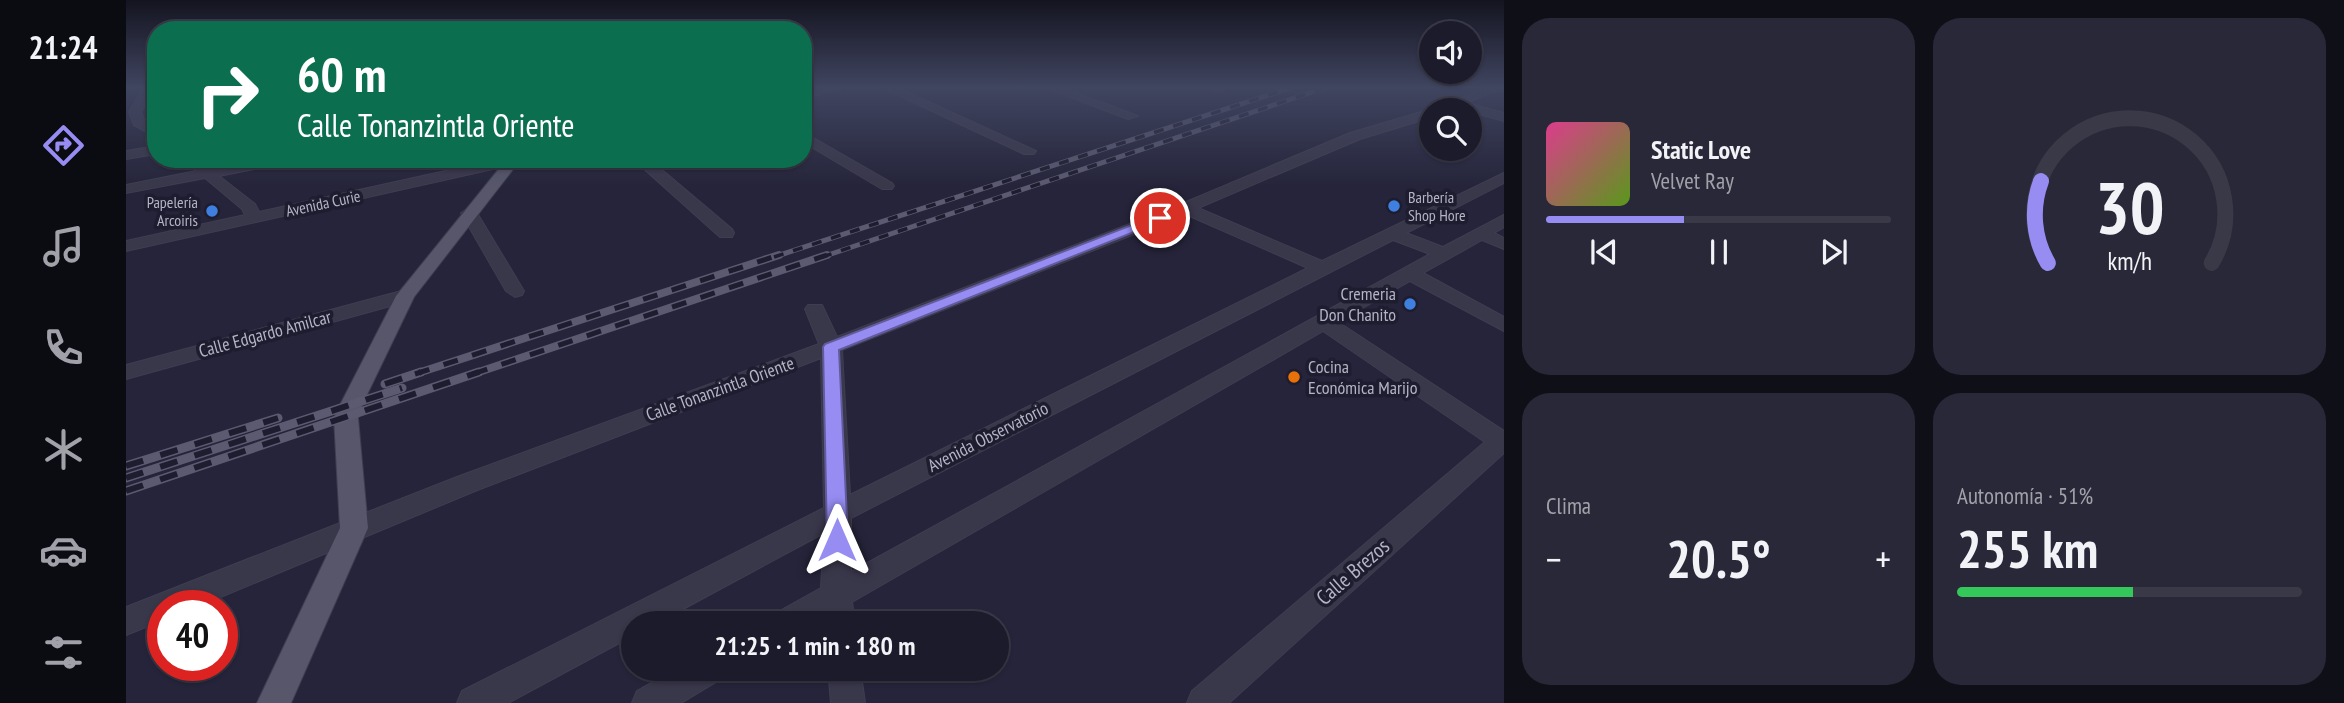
<!DOCTYPE html>
<html lang="es">
<head>
<meta charset="utf-8">
<style>
	body { margin:0; font-family:"PT Sans Narrow",sans-serif; background:#292838; color:#f1f3f6; height:100vh; display:flex; flex-direction:column; font-size:26px; white-space:nowrap }
	* { box-sizing:border-box; margin:0 }
	p { font-size:23px; color:#a0a1a9 }
	.icon { flex:none; width:38px; height:38px; fill:none; stroke:currentColor; stroke-width:2; stroke-linecap:round; stroke-linejoin:round }
	.map { position:relative; flex:1; overflow:hidden }
	.sheet { display:flex; flex-direction:column; gap:18px; padding:18px; background:#0f0f18; width:840px }
	.sheet>* { flex:none }
	.hud { position:absolute; left:21px; top:21px; width:665px; height:147px; border-radius:28px; box-shadow:0 2px 5px #0004,0 0 0 2px #3a3948; background:#0b6e4f; color:#fff; overflow:hidden }
	.controls { position:absolute; left:1293px; top:21px; display:grid; gap:14px }
	.controls a { display:grid; place-items:center; width:63px; height:63px; border-radius:50%; background:#1c1b2c; box-shadow:0 2px 5px #0004,0 0 0 2px #3a3948; font-size:35px }
	.speed { position:absolute; left:21px; top:590px; display:flex; gap:14px; font-size:35px; font-weight:700; text-align:center }
	.speed>* { display:grid; place-content:center; width:91px; height:91px; border-radius:50%; background:#1c1b2c; box-shadow:0 2px 5px #0004,0 0 0 2px #3a3948; line-height:1 }
	.speed .limit { border:10px solid #d22; background:#fff; color:#111 }
	.pin { position:absolute; display:grid; place-items:center; width:60px; height:60px; color:#fff; margin:-30px; border:4px solid #fff; border-radius:50%; box-shadow:0 2px 7px #0007 }
	.me { position:absolute; width:77px; margin:-38px; rotate:0deg; stroke-linejoin:round; filter:drop-shadow(0 0 5px #0008) }
	.turn { display:flex; align-items:center; gap:24px; height:147px; padding:0 35px; font-size:32px }
	.turn .icon { width:91px; height:91px; stroke-width:2.5 }
	.turn b { display:block; font-size:49px; line-height:60px }
	.big { font-size:52px; font-weight:700; line-height:1.1 }
	.sheet .tile { flex:1; display:flex; flex-direction:column; justify-content:center; gap:10px; min-width:0; padding:0 24px; border-radius:28px; background:#292838 }
	.sheet .dial { align-items:center; gap:0 }
	.dial svg { height:182px; overflow:visible; fill:none; stroke:#3a3948; stroke-width:7; stroke-linecap:round; text-anchor:middle }
	.dial text { fill:#f1f3f6; stroke:none }
	.song { display:flex; align-items:center; gap:21px }
	.cover { width:84px; height:84px; border-radius:10px; background:linear-gradient(135deg,hsl(330 70% 55%),hsl(90 70% 35%)) }
	.played { height:7px; border-radius:4px; background:linear-gradient(90deg,#968cf2 40%,#3a3948 40%) }
	.keys { display:flex; justify-content:space-around; direction:ltr }
	.heat { display:flex; justify-content:space-between; align-items:center; font-size:38px; direction:ltr }
	.charge { height:10px; border-radius:5px; background:linear-gradient(90deg,#34c759 51%,#3a3948 0) }
	.sheet .tiles { flex:1; display:grid; gap:18px; grid-template-columns:repeat(2,1fr) }
	.trip { position:absolute; left:495px; top:611px; width:388px; height:70px; border-radius:35px; background:#1c1b2c; box-shadow:0 2px 5px #0004,0 0 0 2px #3a3948; font-weight:700; line-height:70px; text-align:center }
	main { display:flex; flex:1; min-height:0 }
	.tab-bar { display:flex; flex-direction:column; width:126px; justify-content:space-around; align-items:center; background:#0b0b12; color:#a0a1a9 }
	.tab-bar .icon { width:49px; height:49px }
	.tab-bar .selected { color:#968cf2 }
	.tab-bar b { font-size:32px; color:#f1f3f6 }
	.map>svg:first-child { display:block }
	.lines { fill:none; stroke-linecap:round; stroke-linejoin:round }
	.minor-casing { stroke:#3f3e50; stroke-width:2 }
	.major-casing { stroke:#3f3e50; stroke-width:2 }
	.minor { fill:#39374a; fill-rule:evenodd }
	.major { fill:#57566a; fill-rule:evenodd }
	.rail-far2-casing { stroke:#5b5a71; stroke-width:5 }
	.rail-far1-casing { stroke:#5b5a71; stroke-width:8 }
	.rail-casing { stroke:#5b5a71; stroke-width:9 }
	.rail-far2 { stroke:#1e1d2f; stroke-width:3.5; stroke-dasharray:10; stroke-linecap:butt }
	.rail-far1 { stroke:#1e1d2f; stroke-width:5; stroke-dasharray:15; stroke-linecap:butt }
	.rail { stroke:#1e1d2f; stroke-width:6; stroke-dasharray:18; stroke-linecap:butt }
	.route { fill:#968cf2; stroke:#625b9d; stroke-width:2 }
	.shop-dot { fill:#3f7fe0; stroke:#1e1d2f; stroke-width:2.5 }
	.food-dot { fill:#e8710a; stroke:#1e1d2f; stroke-width:2.5 }
	.labels { text-anchor:middle; stroke-width:7; stroke-linejoin:round; paint-order:stroke }
	.far-poi-label { font-size:16px; fill:#b5b3c6; stroke:#1e1d2f; text-anchor:start }
	.far-street-label { font-size:16px; fill:#b5b3c6; stroke:#1e1d2f }
	.poi-label { font-size:18px; fill:#b5b3c6; stroke:#1e1d2f; text-anchor:end }
	.street-label { font-size:18px; fill:#b5b3c6; stroke:#1e1d2f }
	.near-street-label { font-size:21px; fill:#b5b3c6; stroke:#1e1d2f }
</style>
</head>
<body>
<main>
<nav class="tab-bar">
<b>21:24</b>
<svg class="icon selected" aria-label="directions" viewBox="0 0 24 24"><path d="M12 3l9 9-9 9-9-9zM9 14v-3h6M13 9l2 2-2 2"/></svg>
<svg class="icon" aria-label="music" viewBox="0 0 24 24"><path d="M9 18V5l10-2v13"/><circle cx="6" cy="18" r="3"/><circle cx="16" cy="16" r="3"/></svg>
<svg class="icon" aria-label="phone" viewBox="0 0 24 24"><path d="M5 4h4l2 5-3 2q2 4 5 5l2-3 5 2v4C11 20 4 13 5 4z"/></svg>
<svg class="icon" aria-label="climate" viewBox="0 0 24 24"><path d="M12 3v18M4 7l16 10M4 17L20 7"/></svg>
<svg class="icon" aria-label="car" viewBox="0 0 24 24"><path d="M5 17H2v-5l4-1 3-4h7l3 4 3 1v5h-3M9 17h6M6 11h13"/><circle cx="7" cy="17" r="2"/><circle cx="17" cy="17" r="2"/></svg>
<svg class="icon" aria-label="filters" viewBox="0 0 24 24"><path d="M4 7h16M4 17h16"/><circle cx="9" cy="7" r="2"/><circle cx="15" cy="17" r="2"/></svg>
</nav>
<div class="map">
<svg width="1378" height="703" viewBox="0 0 1378 703">
	<rect width="100%" height="100%" fill="#25243a"/>
	<g class="lines">
		<defs>
			<g id="minor">
				<polygon points="18,87 29,87 15,112 18,120 30,127 30,137 8,125 3,112"/>
				<polygon points="702,87 723,87 677,99 677,92"/>
				<polygon points="755,87 770,87 910,151 908,154 898,154"/>
				<polygon points="918,87 934,87 1012,116 1002,119"/>
				<polygon points="1079,87 1096,87 1099,90 1093,93"/>
				<path d="M1362 87H1377L1341 103 1378 113V121L1331 108 1306 110V117L1234 139 1072 208 1196 261 1378 173V183L1280 233 1317 247 1378 215V227L1368 233 1378 238V249L1356 240 1297 273 1378 317V331L1284 281 1212 322 1378 431V453L1103 703H1061L1066 691 1359 442 1197 331 726 602 729 623H697V618L689 623H645L650 613 695 588 698 533 531 623H508V635L382 703H331L336 691 698 508 695 358 349 491 73 606H37V620L0 635V607L331 477 693 344 679 309 682 305H696L711 337 1053 205 1224 133 1302 110H1308ZM1059 214 1182 268 724 495 716 350ZM1267 240 1304 254 725 572V518Z"/>
				<polygon points="677,132 766,183 768,186 766,189 756,189 677,142"/>
				<polygon points="30,146 30,154 0,159 0,151"/>
				<polygon points="57,159 73,159 85,169 135,159 166,159 159,163 93,176 129,204 133,212 374,159 401,159 394,163 0,251 0,241 119,215 116,209 79,178 0,193 0,185 70,171"/>
				<polygon points="507,159 523,159 606,229 608,233 606,237 594,237"/>
				<polygon points="343,208 351,213 398,291 396,295 389,297 380,291 335,213"/>
				<polygon points="279,290 288,296 286,300 0,379 0,365"/>
				<polygon points="551,668 599,668 595,679 555,703 506,703 511,691"/>
				<polygon points="702,668 734,668 739,703 705,703"/>
			</g>
			<polygon id="major" points="381,159 395,159 288,297 236,405 232,418 242,528 165,703 131,703 214,528 208,418 214,405 270,296"/>
		</defs>
		<use href="#minor" class="minor-casing"/>
		<use href="#major" class="major-casing"/>
		<use href="#minor" class="minor"/>
		<use href="#major" class="major"/>
		<defs>
			<g id="rail-far2">
				<polyline points="648,257 1167,87"/>
				<polyline points="696,257 1201,87"/>
			</g>
			<g id="rail-far1">
				<polyline points="289,374 653,255"/>
				<polyline points="347,374 701,255"/>
			</g>
			<g id="rail">
				<polyline points="259,384 295,372"/>
				<polyline points="0,466 152,418"/>
				<polyline points="0,478 276,388"/>
				<polyline points="0,491 353,372"/>
			</g>
		</defs>
		<use href="#rail-far2" class="rail-far2-casing"/>
		<use href="#rail-far1" class="rail-far1-casing"/>
		<use href="#rail" class="rail-casing"/>
		<use href="#rail-far2" class="rail-far2"/>
		<use href="#rail-far1" class="rail-far1"/>
		<use href="#rail" class="rail"/>
	</g>
	<linearGradient id="sky" x2="0" y2="1"><stop stop-color="#141420"/><stop offset="0.47" stop-color="#404560"/><stop offset="1" stop-color="#404560" stop-opacity="0"/></linearGradient>
	<rect width="1378" height="186" fill="url(#sky)"/>
	<polygon class="route" points="1034,214 1040,218 1038,220 713,350 722,540 719,546 711,549 704,546 701,540 697,347 699,344"/>
	<g class="shop-dot">
		<circle cx="1268" cy="206" r="7"/>
		<circle cx="86" cy="211" r="7"/>
		<circle cx="1284" cy="304" r="7"/>
	</g>
	<circle class="food-dot" cx="1168" cy="377" r="7"/>
	<g class="labels">
		<g class="far-poi-label">
			<text x="1282" y="203">Barbería<tspan x="1282" dy="18">Shop Hore</tspan></text>
			<text x="72" y="208" text-anchor="end">Papelería<tspan x="72" dy="18">Arcoiris</tspan></text>
		</g>
		<g class="far-street-label">
			<text transform="translate(197 203) rotate(-12)" y="6">Avenida Curie</text>
		</g>
		<g class="poi-label">
			<text x="1270" y="300">Cremeria<tspan x="1270" dy="21">Don Chanito</tspan></text>
			<text x="1182" y="373" text-anchor="start">Cocina<tspan x="1182" dy="21">Económica Marijo</tspan></text>
		</g>
		<g class="street-label">
			<text transform="translate(139 334) rotate(-15)" y="6">Calle Edgardo Amilcar</text>
			<text transform="translate(594 389) rotate(-20)" y="6">Calle Tonanzintla Oriente</text>
			<text transform="translate(862 437) rotate(-27)" y="6">Avenida Observatorio</text>
		</g>
		<g class="near-street-label">
			<text transform="translate(1227 572) rotate(-41)" y="7">Calle Brezos</text>
		</g>
	</g>
</svg>
<div class="controls">
<a><svg class="icon" aria-label="sound" viewBox="0 0 24 24"><path d="M4 9h4l5-4v14l-5-4H4zM17 9q2 3 0 6"/></svg></a>
<a><svg class="icon" aria-label="search" viewBox="0 0 24 24"><circle cx="10" cy="10" r="6"/><path d="M15 15l6 6"/></svg></a>
</div>
<div class="speed"><div class="limit">40</div></div>
<div class="pin" style="left:1034px;top:218px;background:#d93025"><svg class="icon" aria-label="arrive" viewBox="0 0 24 24"><path d="M6 21V4h12l-3 4 3 4H6"/></svg></div>
<svg class="me" style="left:711px;top:540px" viewBox="-20 -20 40 40"><path d="M0-17L14 15 0 8-14 15z" fill="#968cf2" stroke="#fff" stroke-width="4"/></svg>
<div class="trip">21:25 · 1 min · 180 m</div>
<div class="hud">
<div class="turn"><svg class="icon" aria-label="right" viewBox="0 0 24 24"><path d="M7 20v-9h11M14 6l5 5-5 5"/></svg><div><b>60 m</b>Calle Tonanzintla Oriente</div></div>
</div>
</div>
<section class="sheet">
<div class="tiles">
<div class="tile">
<div class="song"><i class="cover"></i><div><b>Static Love</b><p>Velvet Ray</p></div></div>
<div class="played"></div>
<div class="keys"><svg class="icon" aria-label="previous" viewBox="0 0 24 24"><path d="M18 5L8 12l10 7zM5 5v14"/></svg><svg class="icon" aria-label="pause" viewBox="0 0 24 24"><path d="M8 5v14M16 5v14"/></svg><svg class="icon" aria-label="next" viewBox="0 0 24 24"><path d="M6 5l10 7-10 7zM19 5v14"/></svg></div>
</div>
<div class="tile dial"><svg viewBox="0 0 100 80">
<path d="M14 69A42 42 0 1 1 86 69"/>
<path d="M14 69A42 42 0 0 1 11 33" stroke="#968cf2"/>
<text x="50" y="56" font-size="32" font-weight="700">30</text>
<text x="50" y="72" font-size="11">km/h</text>
</svg></div>
<div class="tile"><p>Clima</p>
<div class="heat"><a>−</a><b class="big">20.5°</b><a>+</a></div>
</div>
<div class="tile"><p>Autonomía · 51%</p><b class="big">255 km</b><div class="charge"></div></div>
</div>
</section>
</main>
</body>
</html>
